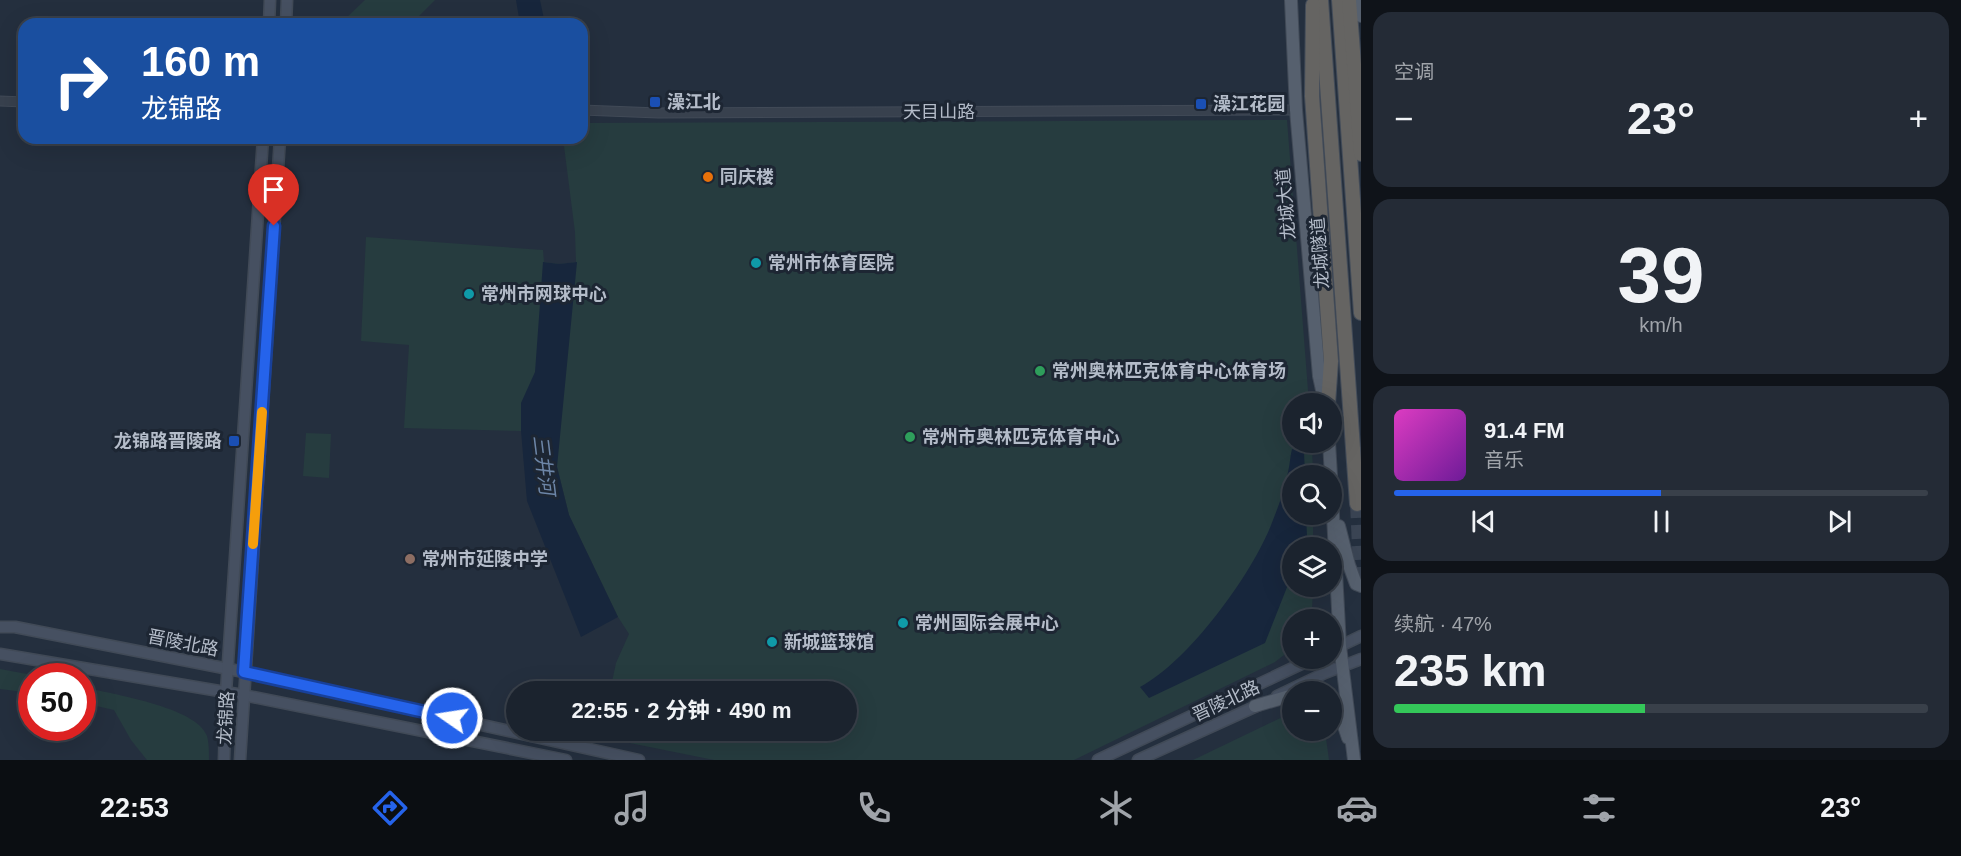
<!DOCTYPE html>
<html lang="zh">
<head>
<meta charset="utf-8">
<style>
	body { margin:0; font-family:Arial,"Noto Sans SC",sans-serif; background:#242b36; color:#f1f3f6; height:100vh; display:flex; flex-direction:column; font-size:22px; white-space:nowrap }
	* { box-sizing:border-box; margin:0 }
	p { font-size:20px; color:#a0a4aa }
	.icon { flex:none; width:33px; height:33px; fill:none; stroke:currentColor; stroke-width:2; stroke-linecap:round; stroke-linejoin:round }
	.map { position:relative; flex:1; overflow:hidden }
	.panel { display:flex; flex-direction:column; gap:12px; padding:12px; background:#0f1319; width:600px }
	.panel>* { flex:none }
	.guide { position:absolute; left:18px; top:18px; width:570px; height:126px; border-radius:18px; box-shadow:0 6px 24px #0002,0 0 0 2px #39404a; background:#1a4fa0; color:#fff; overflow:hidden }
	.buttons { position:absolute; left:1282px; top:393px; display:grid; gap:12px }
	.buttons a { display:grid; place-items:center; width:60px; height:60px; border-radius:50%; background:#1b232e; box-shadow:0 6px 24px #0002,0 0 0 2px #39404a; font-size:30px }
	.speed { position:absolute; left:18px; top:663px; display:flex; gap:12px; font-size:30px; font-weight:700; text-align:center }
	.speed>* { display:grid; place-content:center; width:78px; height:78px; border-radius:50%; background:#1b232e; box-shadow:0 6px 24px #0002,0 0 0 2px #39404a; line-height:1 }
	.speed .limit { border:9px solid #d22; background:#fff; color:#111 }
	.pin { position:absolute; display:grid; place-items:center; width:51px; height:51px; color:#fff; margin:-62px -26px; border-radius:50% 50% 50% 0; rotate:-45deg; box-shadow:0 0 6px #0007 }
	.pin .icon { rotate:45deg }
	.me { position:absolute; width:66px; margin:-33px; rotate:283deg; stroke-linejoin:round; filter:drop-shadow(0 0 4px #0008) }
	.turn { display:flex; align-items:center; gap:21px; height:126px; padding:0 24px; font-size:27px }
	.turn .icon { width:78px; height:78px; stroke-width:2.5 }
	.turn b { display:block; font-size:42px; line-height:51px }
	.big { font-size:45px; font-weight:700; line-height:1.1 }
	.panel .tile { flex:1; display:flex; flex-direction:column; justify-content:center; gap:9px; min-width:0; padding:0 21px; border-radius:18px; background:#242b36 }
	.panel .dial { align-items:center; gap:0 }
	.dial b { font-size:78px; line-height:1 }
	.song { display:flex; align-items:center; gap:18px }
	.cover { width:72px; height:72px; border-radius:9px; background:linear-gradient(135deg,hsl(310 70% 55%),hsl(280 70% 35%)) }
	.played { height:6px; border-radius:3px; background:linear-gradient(90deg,#2563eb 50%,#39404a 50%) }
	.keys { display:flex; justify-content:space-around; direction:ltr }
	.heat { display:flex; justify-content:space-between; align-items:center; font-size:33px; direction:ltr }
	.charge { height:9px; border-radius:4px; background:linear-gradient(90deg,#34c759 47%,#39404a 0) }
	.trip { position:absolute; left:506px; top:681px; width:351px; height:60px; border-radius:30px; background:#1b232e; box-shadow:0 6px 24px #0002,0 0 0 2px #39404a; font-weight:700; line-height:60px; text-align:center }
	.menu { display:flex; height:96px; justify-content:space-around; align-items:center; background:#0b0e12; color:#a0a4aa }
	.menu .icon { width:42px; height:42px }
	.menu .current { color:#2563eb }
	.menu b { font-size:27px; color:#f1f3f6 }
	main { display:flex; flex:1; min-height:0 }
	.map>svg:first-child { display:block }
	.green { fill:#263c3f }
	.water { fill:#17263c }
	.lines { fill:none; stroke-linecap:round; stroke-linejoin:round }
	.trunk-tunnel { stroke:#3a4453; stroke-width:14; stroke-dasharray:14 7; stroke-linecap:butt }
	.tertiary-casing { stroke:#414a57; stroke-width:11 }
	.secondary-casing { stroke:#414a57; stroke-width:13 }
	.primary-casing { stroke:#414a57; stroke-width:14 }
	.trunk-casing { stroke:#434c59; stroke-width:16 }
	.tertiary { stroke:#38414e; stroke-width:9 }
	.secondary { stroke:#465061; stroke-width:10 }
	.primary { stroke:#56606e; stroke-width:12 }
	.trunk { stroke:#656462; stroke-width:14 }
	.route-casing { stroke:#184099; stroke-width:15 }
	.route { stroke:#2563eb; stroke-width:10 }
	.slow { stroke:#f59e0b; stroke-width:10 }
	.transit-dot { fill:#1a4fb4; stroke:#1d2633; stroke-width:2 }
	.food-dot { fill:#e8710a; stroke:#1d2633; stroke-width:2 }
	.culture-dot { fill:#0f9aa8; stroke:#1d2633; stroke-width:2 }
	.leisure-dot { fill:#2e9e5b; stroke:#1d2633; stroke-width:2 }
	.education-dot { fill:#8d6e63; stroke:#1d2633; stroke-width:2 }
	.labels { text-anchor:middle; stroke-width:6; stroke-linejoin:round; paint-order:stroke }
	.poi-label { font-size:18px; font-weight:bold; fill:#b4bcc9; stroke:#1d2633; text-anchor:start }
	.street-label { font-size:18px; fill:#b4bcc9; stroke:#1d2633 }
	.water-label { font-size:20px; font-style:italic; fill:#6d86a8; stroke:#1d2633 }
</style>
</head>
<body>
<main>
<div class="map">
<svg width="1361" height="760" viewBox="0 0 1361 760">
	<rect width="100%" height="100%" fill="#242f3e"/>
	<g class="green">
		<polygon points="365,0 435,0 411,24 367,24 364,17 356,24 346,24 343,21"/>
		<polygon points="1287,120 1309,403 1293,404 1293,442 1312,443 1312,447 1313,475 1293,476 1293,514 1313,515 1313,547 1293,548 1293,586 1313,587 1312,609 1310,619 1293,620 1293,648 1275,662 1074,760 714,760 600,737 601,730 846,730 846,692 610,691 616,663 629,634 618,617 569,515 557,467 521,431 404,428 409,345 361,341 366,237 543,250 544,262 559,264 576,262 575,232 563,138 582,138 582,123"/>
		<polygon points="306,433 331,434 329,478 303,476"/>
		<polygon points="0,669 38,676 32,676 31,693 0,689"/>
		<path d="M83 687C111 694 197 707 207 736 209 743 209 753 209 760H147L131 740 114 710 83 703Z"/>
		<polygon points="1293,712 1293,730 1325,731 1329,760 1193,760"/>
	</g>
	<g class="water">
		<polygon points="516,0 540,0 545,24 520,24"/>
		<polygon points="543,262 559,264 577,262 557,467 569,515 618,617 581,637 527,501 521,431 521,403 535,372"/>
		<path d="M1292 449 1304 452 1305 475 1293 476V514L1306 515 1307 536 1303 547 1293 548V572L1265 643 1149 698 1140 687C1189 661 1254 572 1273 520 1279 505 1285 488 1288 472 1290 464 1290 457 1292 449Z"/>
	</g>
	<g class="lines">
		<polyline class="trunk-tunnel" points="1357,504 1361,589"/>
		<defs>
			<g id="tertiary">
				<polyline points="0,101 24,102"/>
				<polyline points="582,110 658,113 1296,110"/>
			</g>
			<g id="secondary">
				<polyline points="269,24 270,0"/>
				<polyline points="286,24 287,0"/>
				<polyline points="0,627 15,627 244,672 639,760"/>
				<polyline points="1332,650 1361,636"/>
				<polyline points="0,654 243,695 566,760"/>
				<polyline points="1277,696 1325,673 1361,659"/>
				<polyline points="224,760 226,692 263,138"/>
				<polyline points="240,760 280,138"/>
				<polyline points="1098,760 1314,658"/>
				<polyline points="1138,760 1261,704"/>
			</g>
			<g id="primary">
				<polyline points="1291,0 1296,110 1319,376 1325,404"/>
				<polyline points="1360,0 1361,16"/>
				<polyline points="1329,442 1331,476"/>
				<polyline points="1332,497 1340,646 1354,760"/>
				<polyline points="1339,526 1349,565 1356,584 1361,586"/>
				<polyline points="1255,706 1293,695"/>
				<polyline points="1332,712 1344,726 1348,738"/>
			</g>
			<g id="trunk">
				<polyline points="1321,0 1357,504"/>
				<polyline points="1339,0 1361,313"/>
				<polyline points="1349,0 1361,154"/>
				<polyline points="1313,5 1312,96 1331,361 1328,404"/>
			</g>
		</defs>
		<use href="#tertiary" class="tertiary-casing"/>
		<use href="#secondary" class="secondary-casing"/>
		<use href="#primary" class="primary-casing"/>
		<use href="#trunk" class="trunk-casing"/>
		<use href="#tertiary" class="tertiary"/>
		<use href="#secondary" class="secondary"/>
		<use href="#primary" class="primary"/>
		<use href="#trunk" class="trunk"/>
	</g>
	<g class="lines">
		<defs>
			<polyline id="route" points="274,226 244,672 452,718"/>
		</defs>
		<use href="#route" class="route-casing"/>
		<use href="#route" class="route"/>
		<polyline class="slow" points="253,544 262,412"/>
	</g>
	<g class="transit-dot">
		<rect x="649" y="96" width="12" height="12" rx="3"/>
		<rect x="1195" y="98" width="12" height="12" rx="3"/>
		<rect x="228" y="435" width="12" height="12" rx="3"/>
	</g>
	<circle class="food-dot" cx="708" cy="177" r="6"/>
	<g class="culture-dot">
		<circle cx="756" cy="263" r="6"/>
		<circle cx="469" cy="294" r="6"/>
		<circle cx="903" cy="623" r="6"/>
		<circle cx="772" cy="642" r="6"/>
	</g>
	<g class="leisure-dot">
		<circle cx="1040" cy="371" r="6"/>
		<circle cx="910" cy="437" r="6"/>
	</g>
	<circle class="education-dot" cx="410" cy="559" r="6"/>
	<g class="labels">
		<g class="poi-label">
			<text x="667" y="108">澡江北</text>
			<text x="1213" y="110">澡江花园</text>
			<text x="720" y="183">同庆楼</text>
			<text x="768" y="269">常州市体育医院</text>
			<text x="481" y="300">常州市网球中心</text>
			<text x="1052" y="377">常州奥林匹克体育中心体育场</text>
			<text x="922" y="443">常州市奥林匹克体育中心</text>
			<text x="222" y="447" text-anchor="end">龙锦路晋陵路</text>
			<text x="422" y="565">常州市延陵中学</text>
			<text x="915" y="629">常州国际会展中心</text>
			<text x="784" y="648">新城篮球馆</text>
		</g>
		<g class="street-label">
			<text x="939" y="118">天目山路</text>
			<text transform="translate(1286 204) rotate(-95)" y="6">龙城大道</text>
			<text transform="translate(1320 253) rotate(-94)" y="6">龙城隧道</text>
			<text transform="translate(183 643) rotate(11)" y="6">晋陵北路</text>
			<text transform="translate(1226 701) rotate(-25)" y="6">晋陵北路</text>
			<text transform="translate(226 718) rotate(-87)" y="6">龙锦路</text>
		</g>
		<g class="water-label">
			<text transform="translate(544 465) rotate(83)" y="7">三井河</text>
		</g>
	</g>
</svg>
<div class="buttons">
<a><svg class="icon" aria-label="sound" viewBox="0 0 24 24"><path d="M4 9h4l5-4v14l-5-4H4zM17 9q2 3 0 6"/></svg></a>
<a><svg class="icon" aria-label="search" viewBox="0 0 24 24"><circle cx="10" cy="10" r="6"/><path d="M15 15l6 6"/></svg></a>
<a><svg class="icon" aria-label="layers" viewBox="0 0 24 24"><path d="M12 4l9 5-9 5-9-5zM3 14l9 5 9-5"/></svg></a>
<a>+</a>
<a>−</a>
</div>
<div class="speed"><div class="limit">50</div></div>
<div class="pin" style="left:274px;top:226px;background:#d93025"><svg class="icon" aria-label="arrive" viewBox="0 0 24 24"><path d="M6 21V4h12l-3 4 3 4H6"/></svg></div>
<svg class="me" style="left:452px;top:718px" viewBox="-20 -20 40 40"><circle r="17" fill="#2563eb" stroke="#fff" stroke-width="3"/><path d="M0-11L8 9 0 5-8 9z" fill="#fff"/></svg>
<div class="trip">22:55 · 2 分钟 · 490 m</div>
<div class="guide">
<div class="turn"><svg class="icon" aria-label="right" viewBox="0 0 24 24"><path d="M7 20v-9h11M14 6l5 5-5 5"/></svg><div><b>160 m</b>龙锦路</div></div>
</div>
</div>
<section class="panel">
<div class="tile"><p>空调</p>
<div class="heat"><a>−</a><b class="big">23°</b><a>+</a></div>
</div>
<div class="tile dial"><b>39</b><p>km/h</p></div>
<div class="tile">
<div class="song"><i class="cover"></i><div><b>91.4 FM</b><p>音乐</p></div></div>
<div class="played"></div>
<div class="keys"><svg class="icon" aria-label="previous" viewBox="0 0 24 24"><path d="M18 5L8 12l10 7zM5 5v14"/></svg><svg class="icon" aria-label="pause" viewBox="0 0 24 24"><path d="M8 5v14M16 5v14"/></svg><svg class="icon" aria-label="next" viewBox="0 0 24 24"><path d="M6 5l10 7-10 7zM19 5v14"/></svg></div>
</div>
<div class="tile"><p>续航 · 47%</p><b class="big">235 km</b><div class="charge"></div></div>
</section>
</main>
<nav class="menu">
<b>22:53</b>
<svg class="icon current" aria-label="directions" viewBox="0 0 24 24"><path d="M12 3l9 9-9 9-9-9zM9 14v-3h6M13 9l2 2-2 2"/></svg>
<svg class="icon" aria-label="music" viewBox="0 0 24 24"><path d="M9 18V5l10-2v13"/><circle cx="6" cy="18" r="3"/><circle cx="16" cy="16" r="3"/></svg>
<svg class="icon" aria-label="phone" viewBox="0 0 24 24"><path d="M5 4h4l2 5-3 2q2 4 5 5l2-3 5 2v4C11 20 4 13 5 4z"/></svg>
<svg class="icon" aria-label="climate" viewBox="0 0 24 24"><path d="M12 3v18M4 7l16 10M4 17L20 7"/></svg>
<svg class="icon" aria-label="car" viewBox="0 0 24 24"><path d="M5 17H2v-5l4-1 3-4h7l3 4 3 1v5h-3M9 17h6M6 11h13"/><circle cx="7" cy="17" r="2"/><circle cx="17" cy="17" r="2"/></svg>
<svg class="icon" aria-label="filters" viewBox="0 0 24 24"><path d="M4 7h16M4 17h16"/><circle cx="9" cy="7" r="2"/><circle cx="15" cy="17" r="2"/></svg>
<b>23°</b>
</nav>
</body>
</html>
